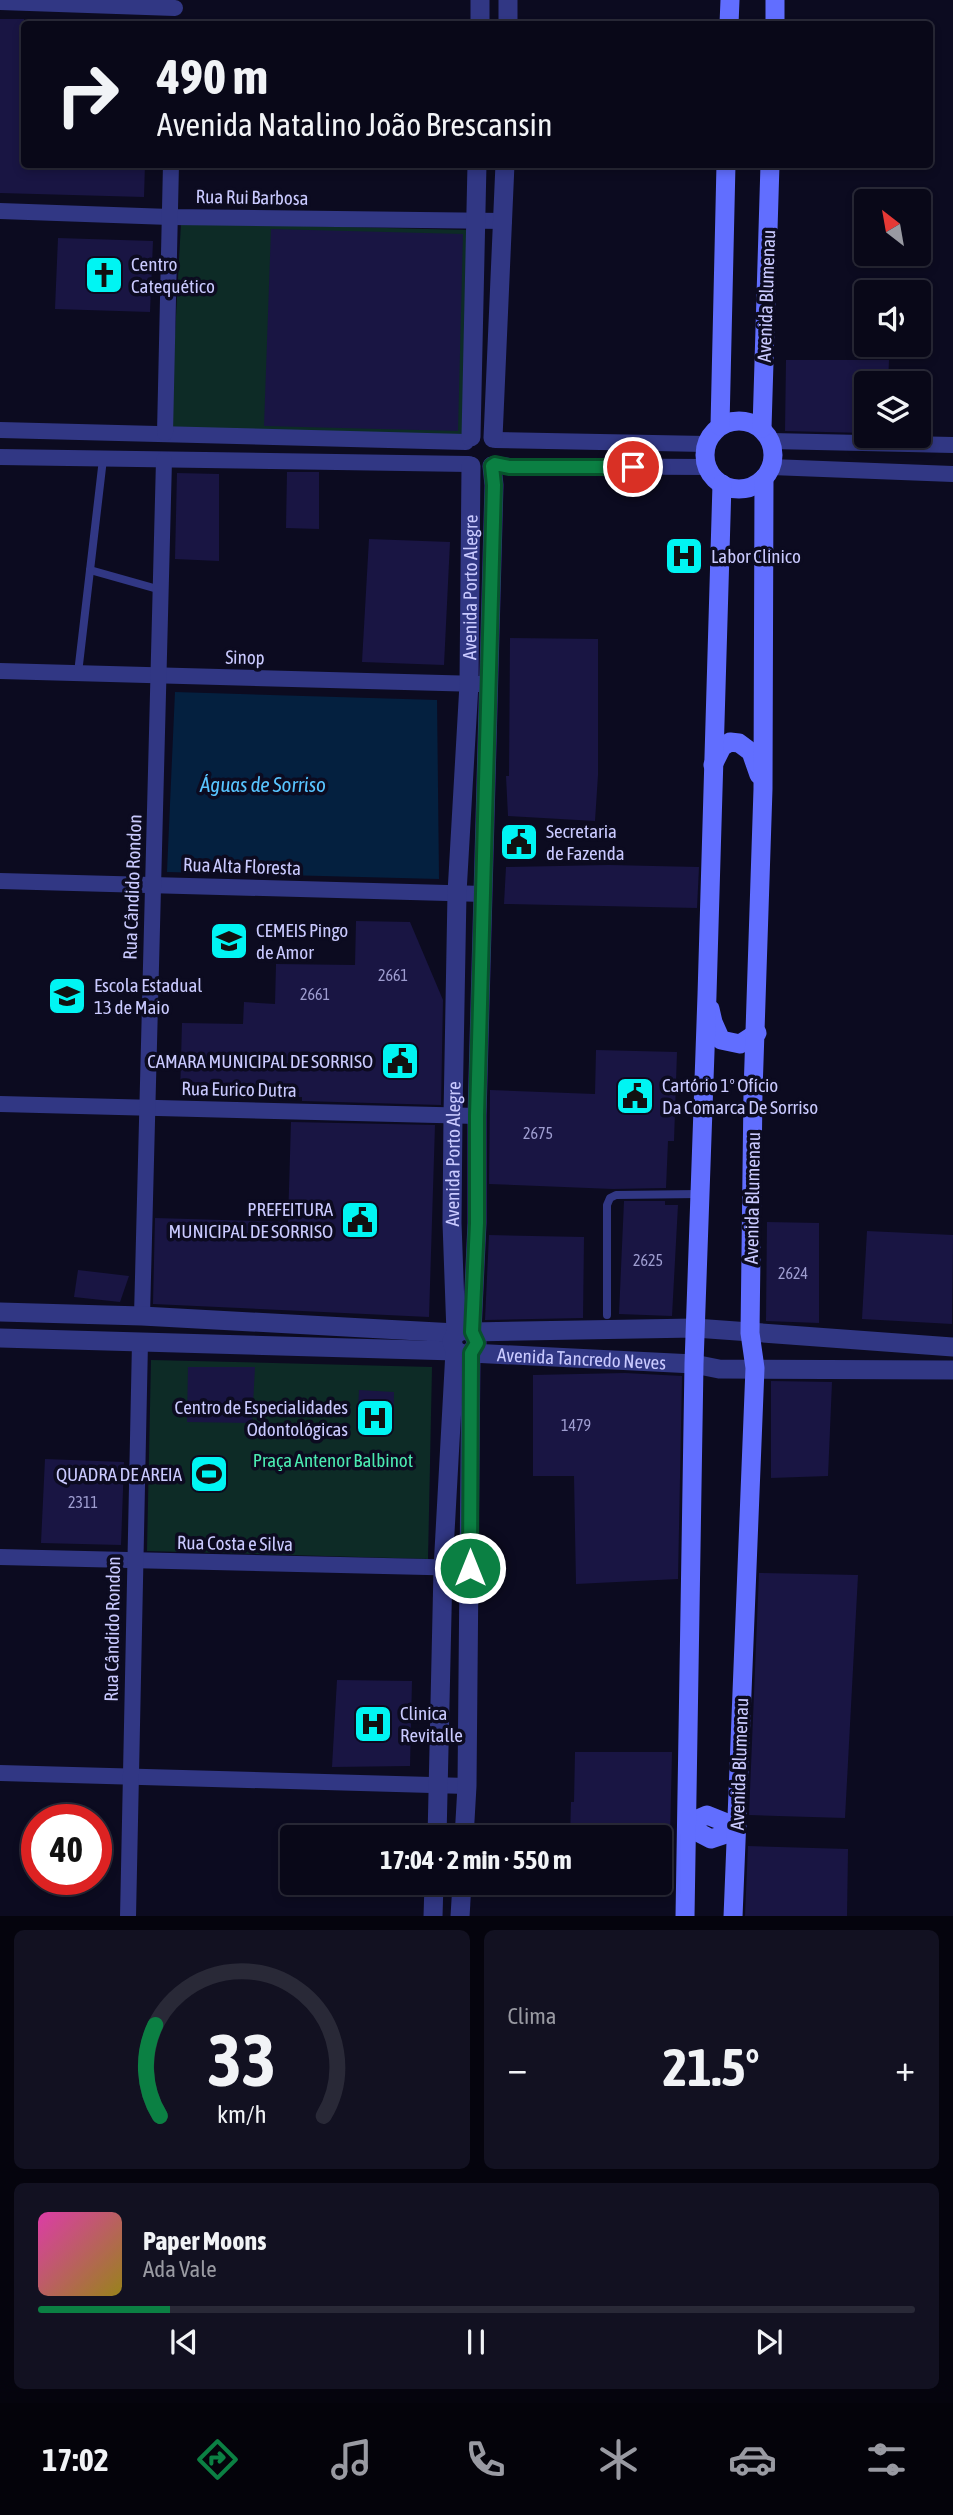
<!DOCTYPE html>
<html lang="pt">
<head>
<meta charset="utf-8">
<style>
	body { margin:0; font-family:"Asap Condensed",sans-serif; background:#121121; color:#f1f3f6; height:100vh; display:flex; flex-direction:column; font-size:26px; white-space:nowrap }
	* { box-sizing:border-box; margin:0 }
	p { font-size:23px; color:#999aa2 }
	.icon { flex:none; width:38px; height:38px; fill:none; stroke:currentColor; stroke-width:2; stroke-linecap:round; stroke-linejoin:round }
	.map { position:relative; height:1916px; overflow:hidden }
	.sheet { display:flex; flex-direction:column; gap:14px; padding:14px; background:#05040d; flex:1 }
	.sheet>* { flex:none }
	.guide { position:absolute; left:21px; top:21px; width:912px; height:147px; border-radius:7px; box-shadow:0 4px 10px #0003,0 0 0 2px #292937; background:#090818; color:#f1f3f6; overflow:hidden }
	.needle { width:46px; rotate:329deg }
	.controls { position:absolute; left:854px; top:189px; display:grid; gap:14px }
	.controls a { display:grid; place-items:center; width:77px; height:77px; border-radius:7px; background:#090818; box-shadow:0 4px 10px #0003,0 0 0 2px #292937; font-size:35px }
	.speed { position:absolute; left:21px; top:1804px; display:flex; gap:14px; font-size:35px; font-weight:700; text-align:center }
	.speed>* { display:grid; place-content:center; width:91px; height:91px; border-radius:50%; background:#090818; box-shadow:0 4px 10px #0003,0 0 0 2px #292937; line-height:1 }
	.speed .limit { border:10px solid #d22; background:#fff; color:#111 }
	.pin { position:absolute; display:grid; place-items:center; width:60px; height:60px; color:#fff; margin:-30px; border:4px solid #fff; border-radius:50%; box-shadow:0 2px 7px #0007 }
	.me { position:absolute; width:77px; margin:-38px; rotate:0deg; stroke-linejoin:round; filter:drop-shadow(0 0 5px #0008) }
	.turn { display:flex; align-items:center; gap:24px; height:147px; padding:0 21px; font-size:32px }
	.turn .icon { width:91px; height:91px; stroke-width:2.5 }
	.turn b { display:block; font-size:49px; line-height:60px }
	.big { font-size:52px; font-weight:700; line-height:1.1 }
	.sheet .card { flex:1; display:flex; flex-direction:column; justify-content:center; gap:10px; min-width:0; padding:0 24px; border-radius:10px; background:#121121 }
	.sheet .dial { align-items:center; gap:0 }
	.dial svg { height:182px; overflow:visible; fill:none; stroke:#292937; stroke-width:7; stroke-linecap:round; text-anchor:middle }
	.dial text { fill:#f1f3f6; stroke:none }
	.song { display:flex; align-items:center; gap:21px }
	.cover { width:84px; height:84px; border-radius:10px; background:linear-gradient(135deg,hsl(320 70% 55%),hsl(50 70% 35%)) }
	.played { height:7px; border-radius:4px; background:linear-gradient(90deg,#0b8043 15%,#292937 15%) }
	.keys { display:flex; justify-content:space-around; direction:ltr }
	.heat { display:flex; justify-content:space-between; align-items:center; font-size:38px; direction:ltr }
	.sheet .tiles { flex:1; display:grid; gap:14px; grid-template-columns:1fr 1fr }
	.card:last-child { grid-column:span 2 }
	.trip { position:absolute; left:280px; top:1825px; width:392px; height:70px; border-radius:7px; background:#090818; box-shadow:0 4px 10px #0003,0 0 0 2px #292937; font-weight:700; line-height:70px; text-align:center }
	.dock { display:flex; height:112px; justify-content:space-around; align-items:center; background:#04030a; color:#999aa2 }
	.dock .icon { width:49px; height:49px }
	.dock .selected { color:#0b8043 }
	.dock b { font-size:32px; color:#f1f3f6 }
	.map>svg:first-child { display:block }
	.green { fill:#0d2b26 }
	.water { fill:#04203f }
	.building { fill:#191543 }
	.lines { fill:none; stroke-linecap:round; stroke-linejoin:round }
	.service { stroke:#313784; stroke-width:8 }
	.minor { stroke:#313784; stroke-width:16 }
	.tertiary { stroke:#313784; stroke-width:19 }
	.secondary { stroke:#616eff; stroke-width:19 }
	.route-casing { stroke:#07532c; stroke-width:18 }
	.route { stroke:#0b8043; stroke-width:12 }
	.labels { text-anchor:middle; stroke-width:7; stroke-linejoin:round; paint-order:stroke }
	.number-label { font-size:16px; fill:#9e9dd0 }
	.street-label { font-size:19px; fill:#cacaff; stroke:#0c0b20 }
	.poi-label { font-size:19px; fill:#cacaff; stroke:#0c0b20; text-anchor:start }
	.park-label { font-size:19px; fill:#4beab1; stroke:#0c0b20 }
	.water-label { font-size:21px; font-style:italic; fill:#58c4ff; stroke:#0c0b20 }
</style>
</head>
<body>
<div class="map">
<svg width="953" height="1917" viewBox="0 0 953 1917">
	<rect width="100%" height="100%" fill="#0c0b20"/>
	<g class="green">
		<polygon points="181,223 469,230 462,436 170,428"/>
		<polygon points="151,1360 432,1367 428,1559 147,1551"/>
	</g>
	<polygon class="water" points="175,692 437,700 439,879 167,872"/>
	<g class="building">
		<polygon points="0,19 24,19 24,164 145,164 144,197 0,193"/>
		<polygon points="271,229 463,234 458,431 264,426"/>
		<polygon points="58,238 153,241 150,312 55,309"/>
		<polygon points="786,360 889,360 888,383 866,383 866,433 785,431"/>
		<polygon points="287,472 319,472 319,529 286,528"/>
		<polygon points="177,473 219,474 219,561 175,559"/>
		<polygon points="369,539 450,542 444,665 362,662"/>
		<polygon points="670,540 699,540 699,573 669,574"/>
		<polygon points="510,638 598,639 598,775 595,821 508,816 506,776 509,776"/>
		<polygon points="609,865 699,867 697,908 504,904 506,867"/>
		<polygon points="356,921 410,922 443,1000 441,1105 302,1101 302,1097 180,1096 182,1023 243,1024 244,1002 275,1004 276,964 355,965"/>
		<polygon points="596,1050 677,1052 674,1141 668,1141 666,1188 613,1189 489,1184 490,1090 595,1094"/>
		<polygon points="291,1122 435,1125 429,1317 153,1304 155,1218 288,1222"/>
		<polygon points="624,1201 665,1201 665,1205 678,1205 672,1316 619,1314"/>
		<polygon points="767,1222 819,1223 819,1323 766,1321"/>
		<polygon points="867,1231 953,1235 952,1324 862,1319"/>
		<polygon points="489,1235 584,1237 583,1318 485,1320"/>
		<polygon points="78,1270 129,1276 120,1302 74,1297"/>
		<polygon points="188,1367 255,1367 252,1423 187,1422"/>
		<polygon points="625,1373 682,1376 678,1579 576,1584 574,1476 533,1476 533,1375"/>
		<polygon points="771,1381 832,1382 828,1476 771,1478"/>
		<polygon points="359,1390 394,1392 393,1429 357,1429"/>
		<polygon points="45,1459 124,1462 121,1545 41,1543"/>
		<polygon points="759,1573 858,1575 845,1818 749,1815"/>
		<polygon points="337,1680 412,1681 410,1766 332,1767"/>
		<polygon points="575,1752 672,1752 670,1838 570,1838 571,1802 574,1802"/>
		<polygon points="748,1846 848,1849 847,1916 745,1916"/>
	</g>
	<g class="lines">
		<g class="service">
			<polyline points="90,570 161,590"/>
			<polyline points="78,673 103,459"/>
			<polyline points="607,1315 607,1205 610,1198 616,1195 699,1194"/>
		</g>
		<g class="minor">
			<polyline points="0,2 175,8"/>
			<polyline points="0,211 170,217 504,221"/>
			<polyline points="0,430 466,442"/>
			<polyline points="165,433 171,164"/>
			<polyline points="495,440 706,444"/>
			<polyline points="771,441 953,445"/>
			<polyline points="0,457 469,464"/>
			<polyline points="495,464 509,466 707,467"/>
			<polyline points="771,467 953,474"/>
			<polyline points="0,671 480,684"/>
			<polyline points="0,881 484,894"/>
			<polyline points="0,1104 477,1116"/>
			<polyline points="142,1316 164,460"/>
			<polyline points="0,1557 470,1568"/>
			<polyline points="0,1773 467,1786"/>
			<polyline points="128,1917 140,1342"/>
		</g>
		<g class="tertiary">
			<polyline points="480,24 480,0"/>
			<polyline points="508,24 508,0"/>
			<polyline points="471,437 477,164"/>
			<polyline points="493,438 505,164"/>
			<polyline points="0,1312 142,1316 456,1333 465,1330 472,1332 695,1328 953,1347"/>
			<path id="s1" d="M0 1338 455 1351 466 1355 471 1353 694 1364 719 1369 953 1370"/>
			<path id="s2" d="M437 1838 443 1569 455 1351 452 1341 456 1333 452 1223 453 1115 457 893 469 684 471 466"/>
			<polyline points="464,1838 467,1786 471,1353 477,1343 472,1332 477,1223 477,1116 494,485 492,466"/>
			<polyline points="433,1917 434,1883"/>
			<polyline points="460,1917 462,1883"/>
		</g>
		<g class="secondary">
			<polyline points="729,24 730,0"/>
			<polyline points="775,24 775,0"/>
			<circle cx="739" cy="455" r="34"/>
			<polyline points="720,426 726,164"/>
			<polyline points="762,428 770,164"/>
			<polyline points="713,765 722,747 730,742 739,743 751,752 759,775"/>
			<polyline points="710,1009 713,1022 721,1040 740,1044 757,1033"/>
			<polygon points="707,1815 737,1827 723,1835 711,1839 688,1827 693,1821"/>
			<polyline points="685,1917 694,1364 707,995 722,484"/>
			<polyline points="733,1917 755,1368 750,1333 753,1092 763,789 764,478"/>
		</g>
	</g>
	<g class="lines">
		<defs>
			<polyline id="route" points="470,1568 471,1353 477,1343 472,1332 477,1223 477,1116 494,485 492,466 495,464 509,467 633,467"/>
		</defs>
		<use href="#route" class="route-casing"/>
		<use href="#route" class="route"/>
	</g>
	<defs>
		<symbol id="church-square" viewBox="-11 -11 22 22"><rect x="-9" y="-9" width="18" height="18" rx="4" fill="#00f5f3" stroke="#0c0b20"/><path d="M-1.2-6h2.4v3.5h3.3v2.4h-3.3V6h-2.4V-.1h-3.3v-2.4h3.3Z" fill="#111"/></symbol>
		<symbol id="hospital-square" viewBox="-11 -11 22 22"><rect x="-9" y="-9" width="18" height="18" rx="4" fill="#00f5f3" stroke="#0c0b20"/><path d="M-5-5h3v3.5h4V-5h3V5h-3V1.5h-4V5h-3Z" fill="#111"/></symbol>
		<symbol id="civic-square" viewBox="-11 -11 22 22"><rect x="-9" y="-9" width="18" height="18" rx="4" fill="#00f5f3" stroke="#0c0b20"/><path d="M-.6-6.5H3V-4.5H.6V-3L4-1V1h2V6H-6V1h2V-1L-.6-3ZM-1.2 2.5V6h2.4V2.5Z" fill="#111"/></symbol>
		<symbol id="school-square" viewBox="-11 -11 22 22"><rect x="-9" y="-9" width="18" height="18" rx="4" fill="#00f5f3" stroke="#0c0b20"/><path d="M0-5L7-2L0 1L-7-2ZM-4 1L0 2.5L4 1V4Q0 6-4 4Z" fill="#111"/></symbol>
		<symbol id="stadium-square" viewBox="-11 -11 22 22"><rect x="-9" y="-9" width="18" height="18" rx="4" fill="#00f5f3" stroke="#0c0b20"/><path d="M0-5a6.5 5 0 1 0 0 10a6.5 5 0 1 0 0-10ZM-3.5-1.8h7v3.6h-7Z" fill="#111"/></symbol>
	</defs>
	<g fill-rule="evenodd">
		<use href="#church-square" x="82" y="253" width="44" height="44"/>
		<use href="#hospital-square" x="662" y="534" width="44" height="44"/>
		<use href="#civic-square" x="497" y="820" width="44" height="44"/>
		<use href="#school-square" x="207" y="919" width="44" height="44"/>
		<use href="#school-square" x="45" y="974" width="44" height="44"/>
		<use href="#civic-square" x="378" y="1039" width="44" height="44"/>
		<use href="#civic-square" x="613" y="1074" width="44" height="44"/>
		<use href="#civic-square" x="338" y="1198" width="44" height="44"/>
		<use href="#hospital-square" x="353" y="1396" width="44" height="44"/>
		<use href="#stadium-square" x="187" y="1452" width="44" height="44"/>
		<use href="#hospital-square" x="351" y="1702" width="44" height="44"/>
	</g>
	<g class="labels">
		<g class="number-label">
			<text x="393" y="981">2661</text>
			<text x="315" y="1000">2661</text>
			<text x="538" y="1139">2675</text>
			<text x="648" y="1266">2625</text>
			<text x="793" y="1279">2624</text>
			<text x="576" y="1431">1479</text>
			<text x="83" y="1508">2311</text>
		</g>
		<g class="street-label">
			<text transform="translate(252 197) rotate(1)" y="7">Rua Rui Barbosa</text>
			<text transform="translate(766 296) rotate(-88)" y="7">Avenida Blumenau</text>
			<text dy="7" stroke="none"><textPath href="#s2" startOffset="1253">Avenida Porto Alegre</textPath></text>
			<text transform="translate(245 657) rotate(1)" y="7">Sinop</text>
			<text transform="translate(242 866) rotate(2)" y="7">Rua Alta Floresta</text>
			<text transform="translate(132 887) rotate(-88)" y="7">Rua Cândido Rondon</text>
			<text transform="translate(239 1089) rotate(1)" y="7">Rua Eurico Dutra</text>
			<text dy="7" stroke="none"><textPath href="#s2" startOffset="686">Avenida Porto Alegre</textPath></text>
			<text transform="translate(752 1198) rotate(-89)" y="7">Avenida Blumenau</text>
			<text dy="7" stroke="none"><textPath href="#s1" startOffset="583">Avenida Tancredo Neves</textPath></text>
			<text transform="translate(235 1543) rotate(1)" y="7">Rua Costa e Silva</text>
			<text transform="translate(112 1629) rotate(-89)" y="7">Rua Cândido Rondon</text>
			<text transform="translate(739 1764) rotate(-88)" y="7">Avenida Blumenau</text>
		</g>
		<g class="poi-label">
			<text x="131" y="271">Centro<tspan x="131" dy="22">Catequético</tspan></text>
			<text x="711" y="563">Labor Clinico</text>
			<text x="546" y="838">Secretaria<tspan x="546" dy="22">de Fazenda</tspan></text>
			<text x="256" y="937">CEMEIS Pingo<tspan x="256" dy="22">de Amor</tspan></text>
			<text x="94" y="992">Escola Estadual<tspan x="94" dy="22">13 de Maio</tspan></text>
			<text x="373" y="1068" text-anchor="end">CAMARA MUNICIPAL DE SORRISO</text>
			<text x="662" y="1092">Cartório 1º Ofício<tspan x="662" dy="22">Da Comarca De Sorriso</tspan></text>
			<text x="333" y="1216" text-anchor="end">PREFEITURA<tspan x="333" dy="22">MUNICIPAL DE SORRISO</tspan></text>
			<text x="348" y="1414" text-anchor="end">Centro de Especialidades<tspan x="348" dy="22">Odontológicas</tspan></text>
			<text x="182" y="1481" text-anchor="end">QUADRA DE AREIA</text>
			<text x="400" y="1720">Clinica<tspan x="400" dy="22">Revitalle</tspan></text>
		</g>
		<g class="park-label">
			<text x="333" y="1467">Praça Antenor Balbinot</text>
		</g>
		<g class="water-label">
			<text x="263" y="792">Águas de Sorriso</text>
		</g>
	</g>
</svg>
<div class="controls">
<a><svg class="needle" viewBox="-14 -14 28 28"><path d="M0-13l5 13h-10z" fill="#e53935"/><path d="M0 13l5-13h-10z" fill="#999aa2"/></svg></a>
<a><svg class="icon" aria-label="sound" viewBox="0 0 24 24"><path d="M4 9h4l5-4v14l-5-4H4zM17 9q2 3 0 6"/></svg></a>
<a><svg class="icon" aria-label="layers" viewBox="0 0 24 24"><path d="M12 4l9 5-9 5-9-5zM3 14l9 5 9-5"/></svg></a>
</div>
<div class="speed"><div class="limit">40</div></div>
<div class="pin" style="left:633px;top:467px;background:#d93025"><svg class="icon" aria-label="arrive" viewBox="0 0 24 24"><path d="M6 21V4h12l-3 4 3 4H6"/></svg></div>
<svg class="me" style="left:470px;top:1568px" viewBox="-20 -20 40 40"><circle r="17" fill="#0b8043" stroke="#fff" stroke-width="3"/><path d="M0-11L8 9 0 5-8 9z" fill="#fff"/></svg>
<div class="trip">17:04 · 2 min · 550 m</div>
<div class="guide">
<div class="turn"><svg class="icon" aria-label="right" viewBox="0 0 24 24"><path d="M7 20v-9h11M14 6l5 5-5 5"/></svg><div><b>490 m</b>Avenida Natalino João Brescansin</div></div>
</div>
</div>
<section class="sheet">
<div class="tiles">
<div class="card dial"><svg viewBox="0 0 100 80">
<path d="M14 69A42 42 0 1 1 86 69"/>
<path d="M14 69A42 42 0 0 1 12 29" stroke="#0b8043"/>
<text x="50" y="56" font-size="32" font-weight="700">33</text>
<text x="50" y="72" font-size="11">km/h</text>
</svg></div>
<div class="card"><p>Clima</p>
<div class="heat"><a>−</a><b class="big">21.5°</b><a>+</a></div>
</div>
<div class="card">
<div class="song"><i class="cover"></i><div><b>Paper Moons</b><p>Ada Vale</p></div></div>
<div class="played"></div>
<div class="keys"><svg class="icon" aria-label="previous" viewBox="0 0 24 24"><path d="M18 5L8 12l10 7zM5 5v14"/></svg><svg class="icon" aria-label="pause" viewBox="0 0 24 24"><path d="M8 5v14M16 5v14"/></svg><svg class="icon" aria-label="next" viewBox="0 0 24 24"><path d="M6 5l10 7-10 7zM19 5v14"/></svg></div>
</div>
</div>
</section>
<nav class="dock">
<b>17:02</b>
<svg class="icon selected" aria-label="directions" viewBox="0 0 24 24"><path d="M12 3l9 9-9 9-9-9zM9 14v-3h6M13 9l2 2-2 2"/></svg>
<svg class="icon" aria-label="music" viewBox="0 0 24 24"><path d="M9 18V5l10-2v13"/><circle cx="6" cy="18" r="3"/><circle cx="16" cy="16" r="3"/></svg>
<svg class="icon" aria-label="phone" viewBox="0 0 24 24"><path d="M5 4h4l2 5-3 2q2 4 5 5l2-3 5 2v4C11 20 4 13 5 4z"/></svg>
<svg class="icon" aria-label="climate" viewBox="0 0 24 24"><path d="M12 3v18M4 7l16 10M4 17L20 7"/></svg>
<svg class="icon" aria-label="car" viewBox="0 0 24 24"><path d="M5 17H2v-5l4-1 3-4h7l3 4 3 1v5h-3M9 17h6M6 11h13"/><circle cx="7" cy="17" r="2"/><circle cx="17" cy="17" r="2"/></svg>
<svg class="icon" aria-label="filters" viewBox="0 0 24 24"><path d="M4 7h16M4 17h16"/><circle cx="9" cy="7" r="2"/><circle cx="15" cy="17" r="2"/></svg>
</nav>
</body>
</html>
